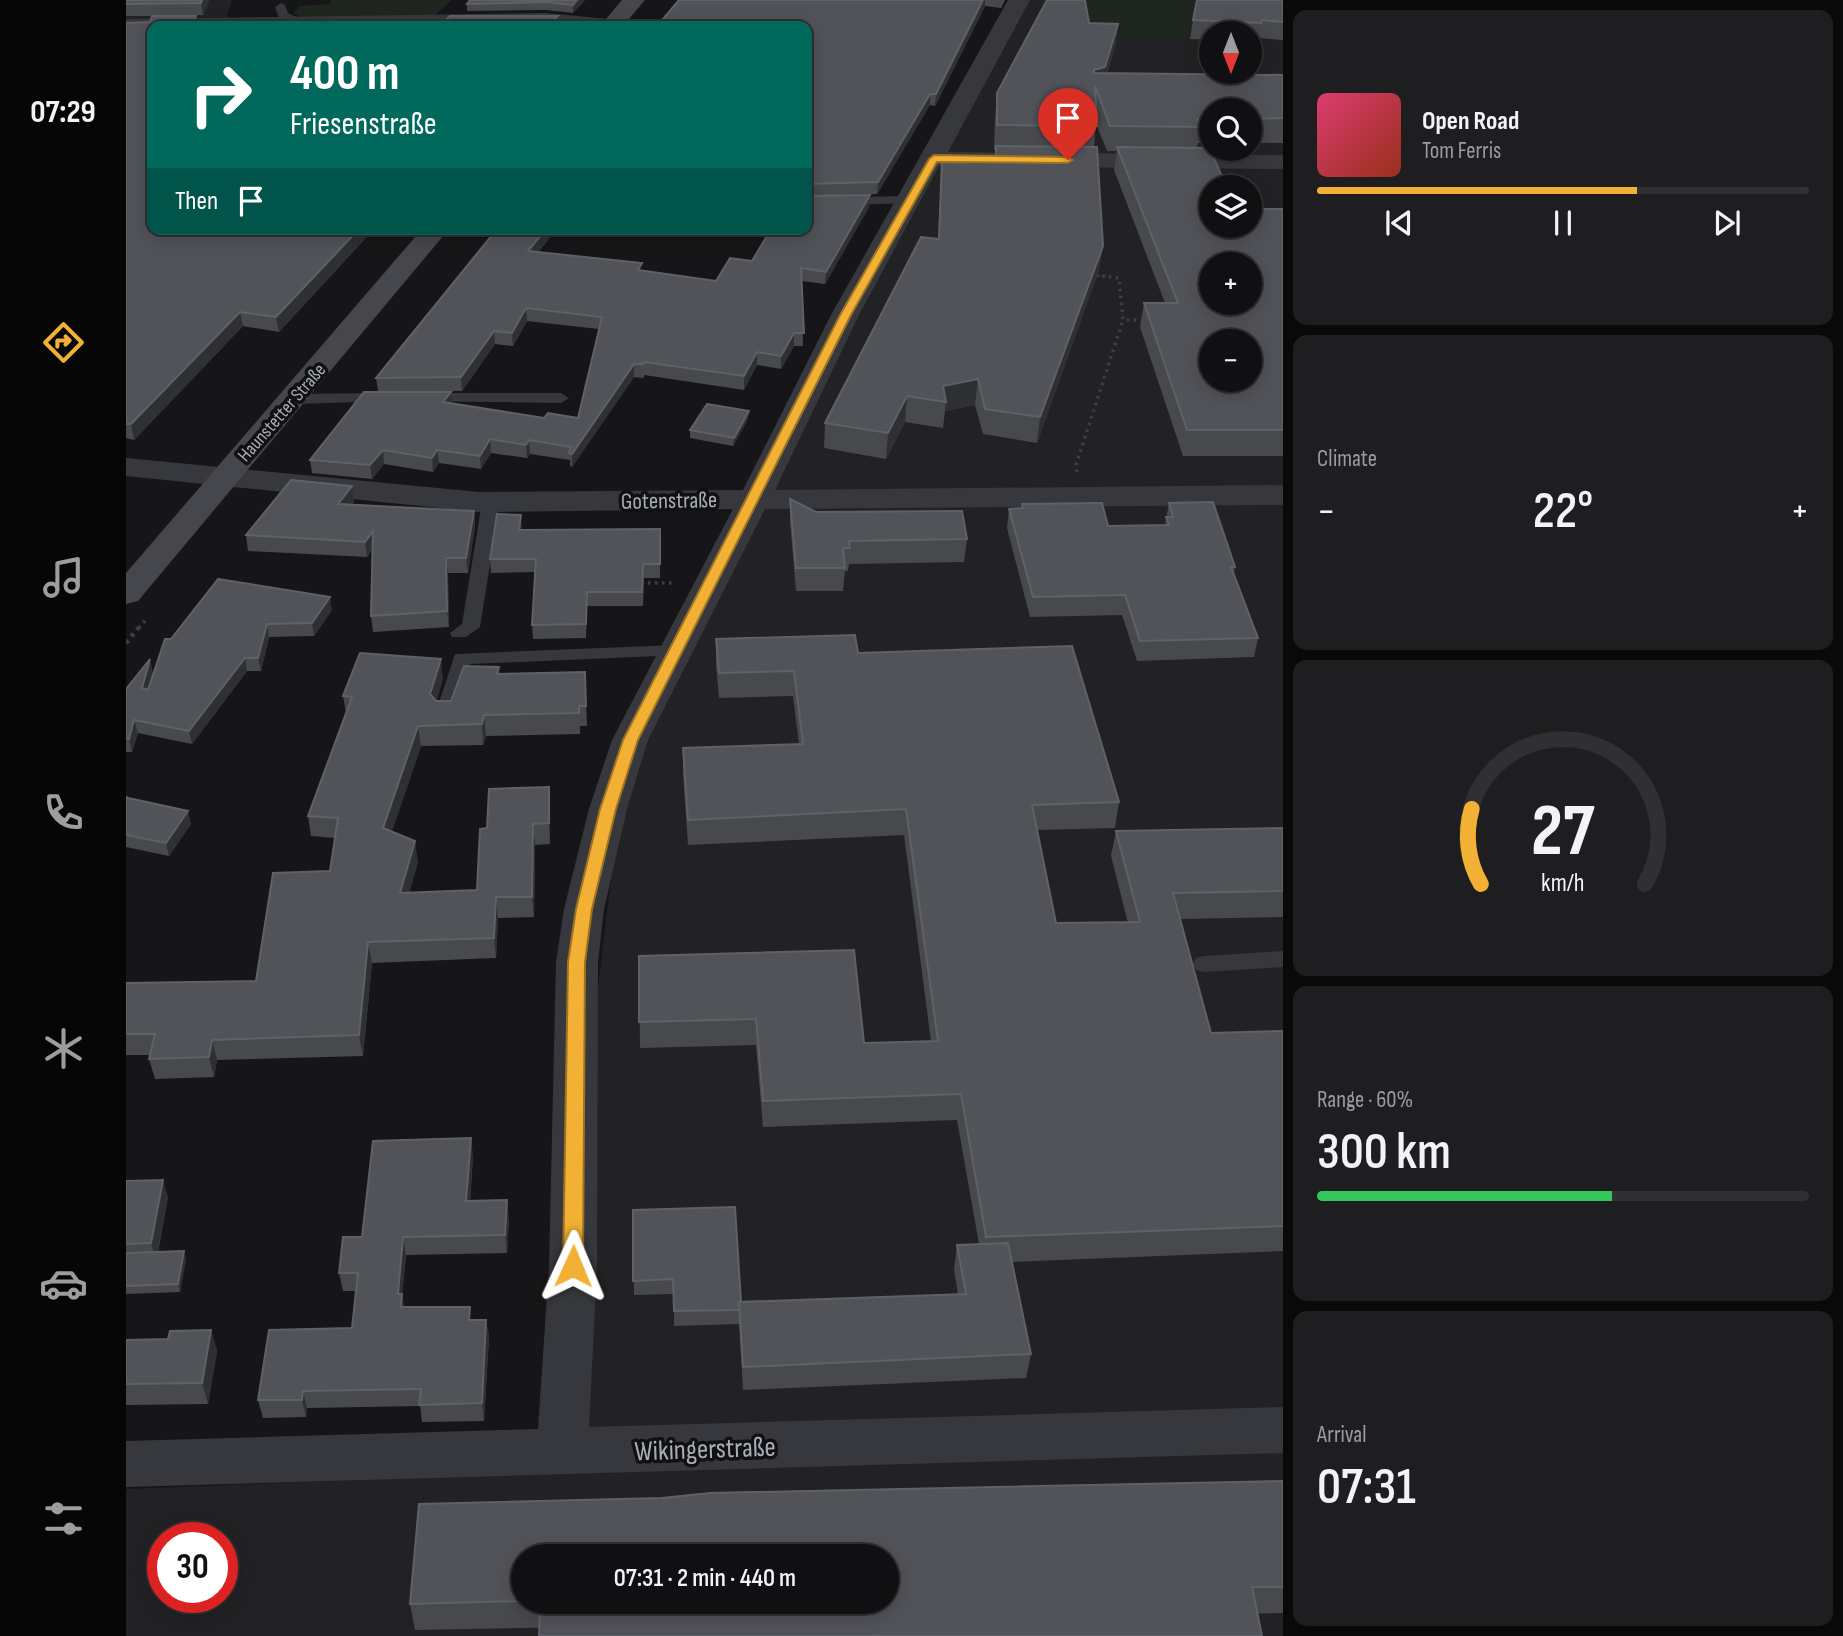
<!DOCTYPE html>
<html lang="en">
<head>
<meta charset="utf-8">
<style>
	body { margin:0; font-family:"Sofia Sans Condensed",sans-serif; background:#1e1e20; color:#f1f3f6; height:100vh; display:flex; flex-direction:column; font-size:26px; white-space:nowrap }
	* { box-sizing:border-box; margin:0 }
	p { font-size:23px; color:#9c9d9f }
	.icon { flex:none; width:38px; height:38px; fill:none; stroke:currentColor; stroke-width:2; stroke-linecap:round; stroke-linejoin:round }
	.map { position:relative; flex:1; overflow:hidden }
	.details { display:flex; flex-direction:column; gap:10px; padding:10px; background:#09090a; width:560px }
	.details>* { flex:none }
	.hud { position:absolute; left:21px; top:21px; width:665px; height:214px; border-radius:14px; box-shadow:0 4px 18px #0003,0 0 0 2px #303032; background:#00695c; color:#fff; overflow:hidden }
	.needle { width:46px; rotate:180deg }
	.fabs { position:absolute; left:1073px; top:21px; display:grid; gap:14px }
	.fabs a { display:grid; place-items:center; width:63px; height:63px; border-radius:50%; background:#101012; box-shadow:0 4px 18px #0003,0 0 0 2px #303032; font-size:35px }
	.speed { position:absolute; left:21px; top:1522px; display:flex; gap:14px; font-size:35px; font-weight:700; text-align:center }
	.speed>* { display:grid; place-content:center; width:91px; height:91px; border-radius:50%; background:#101012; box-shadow:0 4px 18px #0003,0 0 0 2px #303032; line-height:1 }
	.speed .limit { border:10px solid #d22; background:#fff; color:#111 }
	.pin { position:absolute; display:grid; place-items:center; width:60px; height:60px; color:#fff; margin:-72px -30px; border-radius:50% 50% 50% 0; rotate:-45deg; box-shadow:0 0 7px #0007 }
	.pin .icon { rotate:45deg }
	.me { position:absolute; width:77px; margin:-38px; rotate:1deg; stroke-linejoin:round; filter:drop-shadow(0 0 5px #0008) }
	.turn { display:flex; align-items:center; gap:24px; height:147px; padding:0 28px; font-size:32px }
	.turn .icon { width:91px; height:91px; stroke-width:2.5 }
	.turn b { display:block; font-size:49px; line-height:60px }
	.then { display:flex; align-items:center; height:66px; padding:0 28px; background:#0003; gap:14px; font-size:26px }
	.big { font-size:52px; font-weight:600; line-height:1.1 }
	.details .widget { flex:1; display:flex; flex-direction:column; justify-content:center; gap:10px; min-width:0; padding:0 24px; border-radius:14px; background:#1e1e20 }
	.details .dial { align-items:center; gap:0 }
	.dial svg { height:182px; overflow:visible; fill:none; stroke:#303032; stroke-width:7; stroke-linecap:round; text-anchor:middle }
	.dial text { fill:#f1f3f6; stroke:none }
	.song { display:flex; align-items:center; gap:21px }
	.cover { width:84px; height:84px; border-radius:10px; background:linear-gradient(135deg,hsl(340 70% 55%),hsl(10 70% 35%)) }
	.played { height:7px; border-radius:4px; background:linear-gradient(90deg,#f2b134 65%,#303032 65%) }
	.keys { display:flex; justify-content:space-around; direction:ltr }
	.heat { display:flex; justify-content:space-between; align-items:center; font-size:38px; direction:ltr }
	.charge { height:10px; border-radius:5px; background:linear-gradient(90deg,#34c759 60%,#303032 0) }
	.trip { position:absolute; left:385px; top:1544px; width:388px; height:70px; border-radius:35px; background:#101012; box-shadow:0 4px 18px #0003,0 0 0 2px #303032; font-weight:600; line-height:70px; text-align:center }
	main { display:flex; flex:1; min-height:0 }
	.dock { display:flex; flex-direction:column; width:126px; justify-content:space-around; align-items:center; background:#060607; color:#9c9d9f }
	.dock .icon { width:49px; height:49px }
	.dock .on { color:#f2b134 }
	.dock b { font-size:32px; color:#f1f3f6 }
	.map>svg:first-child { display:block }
	.built { fill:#222225; fill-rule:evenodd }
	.green { fill:#1e261f }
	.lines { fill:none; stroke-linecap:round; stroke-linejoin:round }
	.path-far2 { stroke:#3d3f44; stroke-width:2.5; stroke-dasharray:2.5 3.5; stroke-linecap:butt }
	.path-far1 { stroke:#3d3f44; stroke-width:3.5; stroke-dasharray:2.5 4.5; stroke-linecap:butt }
	.path { stroke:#3d3f44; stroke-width:4.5; stroke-dasharray:3.5 5; stroke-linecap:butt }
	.service { fill:#37383d; fill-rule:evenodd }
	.minor { fill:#37383d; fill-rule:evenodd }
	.secondary { fill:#45474d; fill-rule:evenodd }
	.wall { fill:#47494d }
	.shaded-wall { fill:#2f3033 }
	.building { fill:#525359; stroke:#5f6168; stroke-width:2; fill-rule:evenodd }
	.route { fill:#f2b134; stroke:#9d7322; stroke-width:2 }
	.labels { text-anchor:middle; stroke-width:7; stroke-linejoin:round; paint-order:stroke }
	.far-street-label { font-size:19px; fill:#a8adb8; stroke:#111113 }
	.street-label { font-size:23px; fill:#a8adb8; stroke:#111113 }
	.near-street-label { font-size:28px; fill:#a8adb8; stroke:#111113 }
</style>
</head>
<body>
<main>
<nav class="dock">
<b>07:29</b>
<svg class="icon on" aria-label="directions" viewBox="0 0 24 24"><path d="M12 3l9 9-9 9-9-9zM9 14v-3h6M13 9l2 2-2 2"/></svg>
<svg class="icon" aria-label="music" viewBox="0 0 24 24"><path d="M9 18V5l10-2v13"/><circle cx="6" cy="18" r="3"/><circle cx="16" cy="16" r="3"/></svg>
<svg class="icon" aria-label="phone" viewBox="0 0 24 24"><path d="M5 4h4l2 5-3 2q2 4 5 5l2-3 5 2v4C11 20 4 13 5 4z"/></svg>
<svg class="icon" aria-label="climate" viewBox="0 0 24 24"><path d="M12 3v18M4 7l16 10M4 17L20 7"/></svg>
<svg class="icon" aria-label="car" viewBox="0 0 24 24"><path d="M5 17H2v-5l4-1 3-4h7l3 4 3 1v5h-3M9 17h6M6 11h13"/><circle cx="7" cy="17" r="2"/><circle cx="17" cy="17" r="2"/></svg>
<svg class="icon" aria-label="filters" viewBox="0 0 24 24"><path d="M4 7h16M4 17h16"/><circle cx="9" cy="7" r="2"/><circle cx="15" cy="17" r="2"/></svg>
</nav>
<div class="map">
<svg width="1157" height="1636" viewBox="0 0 1157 1636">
	<rect width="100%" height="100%" fill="#161618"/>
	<g class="built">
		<polygon points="0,0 106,0 99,22 0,24"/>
		<path d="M884 0H1157V1636H0V1489L415 1473 503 726ZM1085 33H1124V72H1085ZM1085 110H1124V149H1085ZM1085 187H1124V226H1085ZM1085 264H1124V303H1085ZM1085 341H1124V380H1085ZM37 1538H96V1598H37ZM397 1556H761V1601H397Z"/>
	</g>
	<g class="green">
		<polygon points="205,0 326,0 302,21 182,21 167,13 173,6 204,4"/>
		<polygon points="920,0 1097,0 1071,3 1064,39 958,36 928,2"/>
	</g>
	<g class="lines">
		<polyline class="path-far2" points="965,275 985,277"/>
		<g class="path-far1">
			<polyline points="969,275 993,278 997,320 1020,320"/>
			<polyline points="951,472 950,465 997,320"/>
			<polyline points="515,583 548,583"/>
			<polyline points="13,628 21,618"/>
		</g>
		<polyline class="path" points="0,643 14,626"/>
		<g class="service">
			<polygon points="155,3 159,5 162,13 178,21 178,26 169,26 153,18 149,7"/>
			<polygon points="784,196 789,197 789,203 681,206 681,198"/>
			<polygon points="262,393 270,398 268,401 167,404 159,399 167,394"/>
			<polygon points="298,393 435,393 443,398 435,403 292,401 290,398"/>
			<polygon points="365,497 374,502 354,627 340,637 326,637 324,633 336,624 356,502"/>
			<polygon points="549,645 556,647 559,651 556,655 344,664 326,719 312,719 309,715 329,654"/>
			<polygon points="1157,951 1157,967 1078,972 1070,970 1067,964 1070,958 1078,956"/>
		</g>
		<g class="minor">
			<polygon points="882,0 904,0 822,152 1157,155 1157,169 813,166 733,315 649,490 1157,485 1157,505 639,509 522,740 501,809 478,909 472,962 471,1266 463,1427 1157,1407 1157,1453 0,1487 0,1441 412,1429 423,1266 430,962 438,909 463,809 486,740 607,509 353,512 0,476 0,458 353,492 617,490 705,315"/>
			<polygon points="420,13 483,19 491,21 494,26 26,26 26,32 0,33 0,19"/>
		</g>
		<g class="secondary">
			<polygon points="496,0 519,0 497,26 474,26"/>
			<polygon points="296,229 323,229 12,601 0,604 0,573"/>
		</g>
	</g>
	<g class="wall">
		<polygon points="0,0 83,0 77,15 36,16 72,26 248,229 153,332 117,326 8,440 0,438 0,23 24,22 26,16 0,16"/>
		<polygon points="459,0 447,13 420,10 341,11 341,4"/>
		<polygon points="553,0 879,0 875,8 859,6 809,106 804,105 751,194 681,196 744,195 743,207 699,284 676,281 677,346 668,346 655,369 631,365 618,390 518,375 518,378 508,377 446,467 444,466 444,460 404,454 401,458 365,453 355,469 313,463 307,472 258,464 246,479 186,473 184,460 326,404 418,418 452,418 473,329 401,321 387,346 369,344 336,391 252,391 250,378 431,229 412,252 516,270 590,281 681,229 681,26"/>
		<polygon points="1157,0 1157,40 1133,38 1132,42 1124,41 1124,33 1085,33 1085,40 1064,39 1067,20"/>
		<polygon points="963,23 992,24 989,47 981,73 1157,75 1157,143 1124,143 1124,110 1085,110 1085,143 1072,143 1071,148 1085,226 1157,209 1157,456 1057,456 1014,327 1018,303 1039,303 988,170 991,151 981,151 970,124 968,147 977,246 973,270 911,443 857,434 849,405 819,411 817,428 779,422 760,459 698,448 699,423 812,239 816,159 835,161 869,160 870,150 868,150 869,118 871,93"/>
		<polygon points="622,419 607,446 564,438 564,430"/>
		<polygon points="664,499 690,512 841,539 838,562 723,564 722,571 719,571 717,591 670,591 664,522"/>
		<polygon points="228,502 226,504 348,511 349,526 342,573 322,573 323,627 247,632 245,616 246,550 241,557 122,551 120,535"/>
		<polygon points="1043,503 1109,567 1108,574 1132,638 1128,657 1011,661 996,615 904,617 881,528 883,509 895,509 896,504 982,526 1039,525"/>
		<polygon points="534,529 534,578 518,578 517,606 461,606 460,638 407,639 406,625 409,572 365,573 364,559 396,530"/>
		<polygon points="206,610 188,636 143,637 135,671 121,671 66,744 12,733 6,752 0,752 0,689 27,673 23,689 45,639"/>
		<polygon points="590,639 732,653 993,802 989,828 911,830 930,923 1002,923 985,856 990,831 1157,828 1157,917 1054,919 1085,1033 1157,1031 1157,1251 886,1262 905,1354 900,1378 617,1390 613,1324 548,1326 548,1294 508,1295 507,1210 615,1302 832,1294 828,1269 831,1245 853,1244 831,1120 637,1127 630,1045 514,1048 513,956 738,1043 805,1041 778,835 562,845 557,773 557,748 673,744 667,696 593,698 590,664"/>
		<polygon points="373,667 373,674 459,672 461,726 454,726 454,734 360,736 357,745 295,746 266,831 292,862 283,893 351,890 361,828 423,787 424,807 424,844 409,845 408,917 372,918 370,958 246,963 237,1056 91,1060 88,1077 29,1079 23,1059 24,1055 0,1055 0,983 130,981 204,871 209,838 185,836 182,816 220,713 217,696 317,679 310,701 325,701"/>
		<polygon points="0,797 65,824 43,856 0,847"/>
		<polygon points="347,1156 344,1201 383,1218 381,1253 280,1255 276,1296 278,1307 346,1320 360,1320 363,1337 358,1421 296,1422 294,1406 181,1408 180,1417 137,1418 132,1400 226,1328 230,1291 217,1291 213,1273 236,1237"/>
		<polygon points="0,1181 42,1197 32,1252 58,1251 60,1259 54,1292 0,1294"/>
		<polygon points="85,1330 91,1351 82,1404 0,1405 0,1340 42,1339"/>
		<polygon points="1157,1481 1157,1613 289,1630 284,1604"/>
	</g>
	<g class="shaded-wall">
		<polygon points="76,0 83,0 77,15 75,3"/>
		<polygon points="451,0 459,0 447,13 447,5"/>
		<polygon points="857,0 859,0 859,6 809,106 810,94"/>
		<polygon points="70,16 72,26 66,26"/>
		<polygon points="432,16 432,26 422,26"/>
		<polygon points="992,24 989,47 975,91 969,86 968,70"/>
		<polygon points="804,94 804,105 751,194 752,182"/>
		<polygon points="744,195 743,207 699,284 700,272"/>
		<polygon points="233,229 248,229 153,332 150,317"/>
		<polygon points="420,229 431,229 403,264 402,251"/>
		<polygon points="977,246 973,270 911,443 914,417"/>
		<polygon points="400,308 401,321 387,346 386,333"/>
		<polygon points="114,312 117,326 8,440 5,424"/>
		<polygon points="368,331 369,344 336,391 335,377"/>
		<polygon points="668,333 668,346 655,369 655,356"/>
		<polygon points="631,352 631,365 618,390 618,376"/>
		<polygon points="508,364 508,377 446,467 446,454"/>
		<polygon points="852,379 849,405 819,411 820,402 817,386"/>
		<polygon points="325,392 326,405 317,402"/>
		<polygon points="781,396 779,422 760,459 762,433"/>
		<polygon points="623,411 622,419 607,446 608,438"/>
		<polygon points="364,439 365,453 355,469 354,456"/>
		<polygon points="403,440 404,454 401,458 400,445"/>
		<polygon points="257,450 258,464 246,479 244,465"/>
		<polygon points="311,450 313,463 307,472 306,458"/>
		<polygon points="226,486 228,502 215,519 212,504"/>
		<polygon points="348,511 349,526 342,573 340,558"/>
		<polygon points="395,515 396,529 394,544 393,530"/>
		<polygon points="247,531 249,546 241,557 239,542"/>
		<polygon points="320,558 322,573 323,627 321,611"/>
		<polygon points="204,597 206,610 188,636 186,623"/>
		<polygon points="141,624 143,637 135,671 132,658"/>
		<polygon points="119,658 121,671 66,744 63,731"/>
		<polygon points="24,659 27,673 19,701 16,688"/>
		<polygon points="315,659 317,679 307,714 304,694"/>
		<polygon points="358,715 360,736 357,745 356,724"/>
		<polygon points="8,720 12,733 6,752 3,739"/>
		<polygon points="292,726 295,746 260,849 257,828"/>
		<polygon points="423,787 424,807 424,844 423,823"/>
		<polygon points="62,811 65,824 43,856 40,843"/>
		<polygon points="407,824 409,845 408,917 406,897"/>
		<polygon points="289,841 292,862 277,914 274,893"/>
		<polygon points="370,897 372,918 370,958 368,938"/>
		<polygon points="242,942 246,963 237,1056 233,1035"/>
		<polygon points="86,1040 91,1060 88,1077 83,1057"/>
		<polygon points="345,1138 347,1156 343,1219 340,1201"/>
		<polygon points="37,1180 42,1197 30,1259 25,1243"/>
		<polygon points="381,1200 383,1218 381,1253 379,1235"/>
		<polygon points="277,1237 280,1255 276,1296 279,1312 278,1324 272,1294"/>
		<polygon points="58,1251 60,1259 54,1292 52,1284"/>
		<polygon points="360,1320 363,1337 358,1421 356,1403"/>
		<polygon points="85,1330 91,1351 82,1404 76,1383"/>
		<polygon points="177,1391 181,1408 180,1417 176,1400"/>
	</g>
	<g class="building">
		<polygon points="0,0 76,0 75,3 0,4"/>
		<polygon points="344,0 451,0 447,5 420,2 341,4"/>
		<polygon points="553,0 857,0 810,94 804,94 752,182 681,184 681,26 531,26"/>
		<polygon points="921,0 959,0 963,23 992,24 979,67 968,70 968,73 1157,75 1157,118 1124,119 1124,110 1085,110 1085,119 1071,119 1075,127 984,126 969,86 971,126 871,125 871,93"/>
		<polygon points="1071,0 1157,0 1157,22 1136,20 1135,23 1067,20"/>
		<polygon points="26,16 70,16 66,26 222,23 261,25 261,26 26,26 26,229 233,229 150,317 114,312 5,424 0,424 0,23 24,22"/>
		<polygon points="324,16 432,16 422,26 314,26"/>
		<polygon points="870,146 971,147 977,246 914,417 859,409 852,379 817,386 820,402 781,396 762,433 699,423 795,237 813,239 816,159 835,162 835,158 870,160"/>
		<path d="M991 147 1083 148 1101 187H1085V226H1124V209H1157V430H1061L1018 303H1052ZM1085 264H1124V303H1085ZM1085 341H1124V380H1085Z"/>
		<polygon points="744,195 700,272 675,268 678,333 668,333 655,356 631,352 618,376 518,362 517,364 508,364 446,454 443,453 445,447 403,440 400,445 364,439 354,456 311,450 306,458 257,450 244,465 184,460 238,392 325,392 317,402 418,418 422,413 452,418 476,317 400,308 386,333 368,331 335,377 250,378 371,229 420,229 402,251 516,263 512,270 590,281 604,258 626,261 645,229 681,229 681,196"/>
		<polygon points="581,404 623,411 608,438 564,430"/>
		<polygon points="165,480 226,486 212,504 348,511 340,558 320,558 321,611 245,616 247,531 239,542 120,535"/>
		<polygon points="664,499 690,512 836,511 841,539 723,541 724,548 717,548 719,568 670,568"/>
		<polygon points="1087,502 1109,567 1105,567 1132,638 1014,641 999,595 907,597 883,509 897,508 896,504 976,503 982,526 1043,525 1040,517 1047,517 1043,503"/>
		<polygon points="371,514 395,515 393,530 534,529 534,564 517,564 516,592 461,592 460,624 406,625 410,559 364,559"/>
		<polygon points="92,579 204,597 186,623 141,624 132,658 119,658 63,731 8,720 3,739 0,739 0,689 24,659 16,688 22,690 39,639 45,639"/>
		<polygon points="729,635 732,653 946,646 993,802 906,805 930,923 1014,922 990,831 1157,828 1157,891 1047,893 1085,1033 1157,1031 1157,1226 860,1237 835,1094 637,1101 630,1019 513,1022 513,956 728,950 738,1043 812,1041 780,809 562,820 557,748 677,744 668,671 593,673 590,639"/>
		<polygon points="234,653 315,659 304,694 310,701 325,701 338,666 373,667 371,674 459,672 460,706 453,706 453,713 358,715 356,724 292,726 257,828 289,841 274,893 351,890 354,829 361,828 363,789 423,787 423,823 407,824 406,897 370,897 368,938 242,942 233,1035 86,1040 83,1057 23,1059 29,1034 0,1034 0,983 130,981 147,873 204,871 212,818 182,816 226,697 217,696"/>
		<polygon points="0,797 2,798 62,811 40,843 0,835"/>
		<polygon points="345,1138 340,1201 381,1200 379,1235 277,1237 272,1294 276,1294 275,1307 344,1307 343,1320 360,1320 356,1403 293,1405 295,1389 177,1391 176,1400 132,1400 143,1330 226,1328 232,1273 213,1273 217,1237 236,1237 247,1141"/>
		<polygon points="37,1180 25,1243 0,1244 0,1181"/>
		<polygon points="609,1207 615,1302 613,1302 613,1310 548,1311 547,1279 507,1281 507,1210"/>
		<polygon points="882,1243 905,1354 617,1367 613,1302 840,1294 831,1245"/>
		<polygon points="58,1251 52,1284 0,1286 0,1253"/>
		<polygon points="85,1330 76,1383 0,1384 0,1340 42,1339 44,1331"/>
		<polygon points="1157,1481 1157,1587 1126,1587 1136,1636 413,1636 414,1601 761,1601 761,1556 397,1556 397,1601 284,1604 293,1504 536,1498 584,1493"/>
	</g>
	<polygon class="route" points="808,155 942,157 947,160 942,163 811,162 725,315 512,740 490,809 466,909 459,962 457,1266 454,1271 447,1274 440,1271 437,1266 442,962 450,909 474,809 497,740 714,315 803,159"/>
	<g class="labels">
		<g class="far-street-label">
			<text transform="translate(155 412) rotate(-49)" y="7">Haunstetter Straße</text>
		</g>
		<g class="street-label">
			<text transform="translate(543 500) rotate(-1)" y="8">Gotenstraße</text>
		</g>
		<g class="near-street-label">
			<text transform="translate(579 1448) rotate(-2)" y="10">Wikingerstraße</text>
		</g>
	</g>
</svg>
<div class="fabs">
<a><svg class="needle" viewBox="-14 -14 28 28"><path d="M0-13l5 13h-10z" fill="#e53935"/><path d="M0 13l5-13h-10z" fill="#9c9d9f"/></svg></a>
<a><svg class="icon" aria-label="search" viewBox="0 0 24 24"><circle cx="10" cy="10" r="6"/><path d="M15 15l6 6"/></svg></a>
<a><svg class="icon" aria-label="layers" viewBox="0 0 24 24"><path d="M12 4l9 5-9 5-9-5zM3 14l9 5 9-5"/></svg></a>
<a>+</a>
<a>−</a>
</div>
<div class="speed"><div class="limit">30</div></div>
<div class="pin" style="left:942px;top:160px;background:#d93025"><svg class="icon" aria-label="arrive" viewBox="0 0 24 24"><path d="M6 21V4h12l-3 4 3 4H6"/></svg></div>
<svg class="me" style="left:447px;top:1266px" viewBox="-20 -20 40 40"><path d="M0-17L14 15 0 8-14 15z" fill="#f2b134" stroke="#fff" stroke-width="4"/></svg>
<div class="trip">07:31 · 2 min · 440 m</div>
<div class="hud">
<div class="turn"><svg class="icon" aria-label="right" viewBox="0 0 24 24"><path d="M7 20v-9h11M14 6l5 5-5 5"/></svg><div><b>400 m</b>Friesenstraße</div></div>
<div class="then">Then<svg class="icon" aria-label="arrive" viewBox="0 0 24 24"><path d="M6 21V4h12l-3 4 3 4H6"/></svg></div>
</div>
</div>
<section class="details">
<div class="widget">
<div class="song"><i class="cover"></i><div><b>Open Road</b><p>Tom Ferris</p></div></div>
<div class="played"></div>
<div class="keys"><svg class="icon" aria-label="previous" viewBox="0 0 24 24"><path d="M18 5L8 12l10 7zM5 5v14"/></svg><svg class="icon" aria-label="pause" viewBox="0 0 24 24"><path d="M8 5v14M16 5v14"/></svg><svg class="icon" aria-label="next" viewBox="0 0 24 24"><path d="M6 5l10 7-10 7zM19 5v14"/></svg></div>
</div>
<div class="widget"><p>Climate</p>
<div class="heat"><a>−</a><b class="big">22°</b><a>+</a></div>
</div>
<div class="widget dial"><svg viewBox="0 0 100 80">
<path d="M14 69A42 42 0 1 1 86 69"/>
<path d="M14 69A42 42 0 0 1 10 36" stroke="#f2b134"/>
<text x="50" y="56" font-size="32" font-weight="700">27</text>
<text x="50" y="72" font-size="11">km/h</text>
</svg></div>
<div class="widget"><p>Range · 60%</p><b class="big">300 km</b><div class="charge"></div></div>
<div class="widget"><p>Arrival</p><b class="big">07:31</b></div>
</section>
</main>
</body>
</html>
